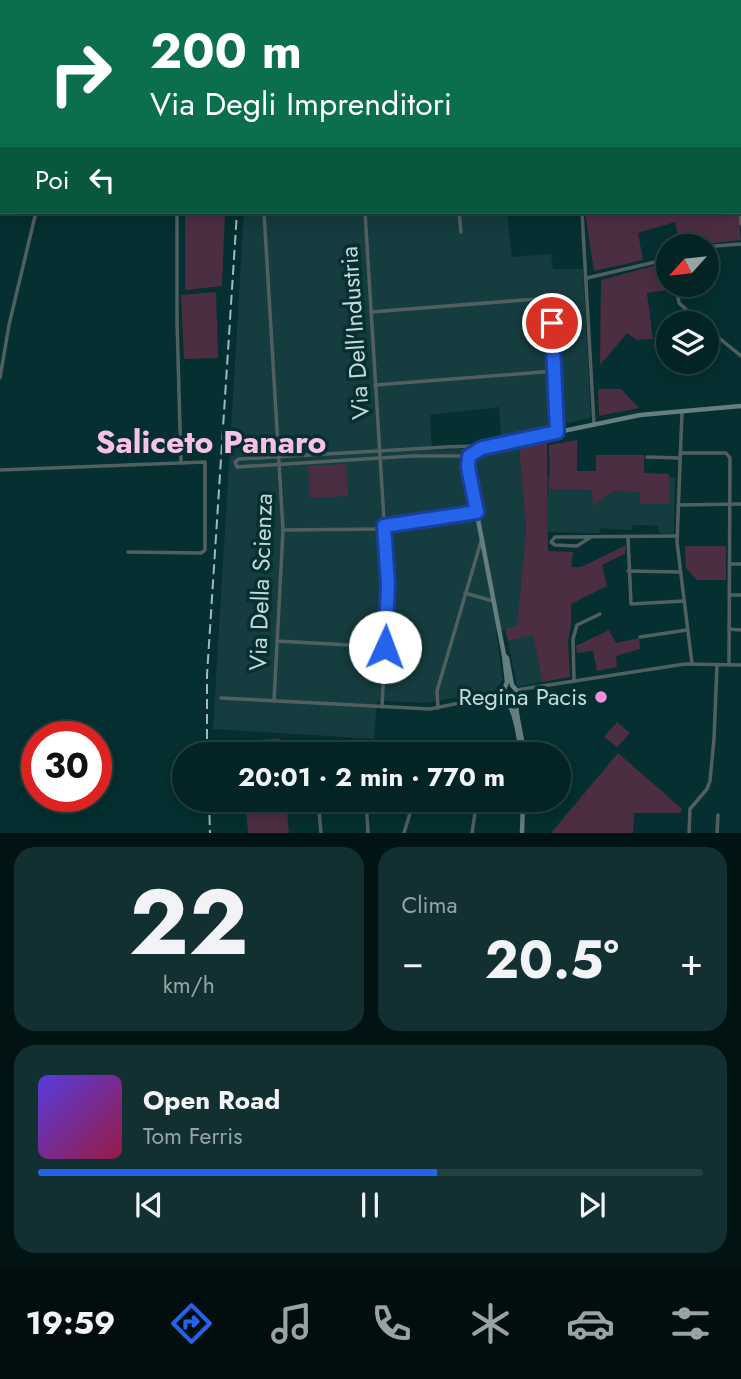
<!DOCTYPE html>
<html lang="it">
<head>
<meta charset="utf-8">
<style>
	body { margin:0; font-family:Jost,sans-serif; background:#122f31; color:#f1f3f6; height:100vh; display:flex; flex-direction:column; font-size:26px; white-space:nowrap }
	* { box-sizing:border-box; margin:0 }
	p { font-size:23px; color:#97a4a6 }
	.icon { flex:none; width:38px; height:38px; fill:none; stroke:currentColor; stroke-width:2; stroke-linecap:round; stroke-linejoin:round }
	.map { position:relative; height:833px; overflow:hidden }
	.details { display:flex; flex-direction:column; gap:14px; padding:14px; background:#021314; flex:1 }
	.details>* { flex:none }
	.banner { position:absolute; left:0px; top:0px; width:742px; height:214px; box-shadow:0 4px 18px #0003,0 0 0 2px #254041; background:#0b6e4f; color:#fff; overflow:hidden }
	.needle { width:46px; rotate:243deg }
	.buttons { position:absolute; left:656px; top:234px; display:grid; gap:14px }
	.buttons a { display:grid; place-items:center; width:63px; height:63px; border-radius:50%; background:#042324; box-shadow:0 4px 18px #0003,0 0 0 2px #254041; font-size:35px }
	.speed { position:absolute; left:21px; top:721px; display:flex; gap:14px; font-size:35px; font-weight:700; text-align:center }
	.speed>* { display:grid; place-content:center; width:91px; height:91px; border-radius:50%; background:#042324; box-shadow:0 4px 18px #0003,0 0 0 2px #254041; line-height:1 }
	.speed .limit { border:10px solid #d22; background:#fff; color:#111 }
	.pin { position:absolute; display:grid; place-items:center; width:60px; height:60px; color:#fff; margin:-30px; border:4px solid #fff; border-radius:50%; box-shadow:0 2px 7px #0007 }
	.me { position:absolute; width:77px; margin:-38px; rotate:2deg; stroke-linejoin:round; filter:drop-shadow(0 0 5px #0008) }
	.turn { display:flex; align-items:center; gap:24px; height:147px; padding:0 35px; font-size:32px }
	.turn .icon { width:91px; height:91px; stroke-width:2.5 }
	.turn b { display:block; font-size:49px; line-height:60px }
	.then { display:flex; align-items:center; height:66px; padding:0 35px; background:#0003; gap:14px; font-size:26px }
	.big { font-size:52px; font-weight:700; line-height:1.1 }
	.details .card { flex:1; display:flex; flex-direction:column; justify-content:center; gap:10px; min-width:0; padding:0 24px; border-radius:21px; background:#122f31 }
	.details .dial { align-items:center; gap:0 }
	.dial b { font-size:91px; line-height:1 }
	.song { display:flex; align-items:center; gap:21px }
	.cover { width:84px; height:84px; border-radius:10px; background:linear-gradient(135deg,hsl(250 70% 55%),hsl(340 70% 35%)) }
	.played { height:7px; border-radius:4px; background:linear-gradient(90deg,#2563eb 60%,#254041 60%) }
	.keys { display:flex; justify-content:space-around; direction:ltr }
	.heat { display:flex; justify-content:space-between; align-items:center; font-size:38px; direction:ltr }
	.details .tiles { flex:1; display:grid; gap:14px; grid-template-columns:1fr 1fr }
	.card:last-child { grid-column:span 2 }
	.trip { position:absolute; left:172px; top:742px; width:399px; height:70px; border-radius:35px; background:#042324; box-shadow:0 4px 18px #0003,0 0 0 2px #254041; font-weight:700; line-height:70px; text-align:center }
	.dock { display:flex; height:112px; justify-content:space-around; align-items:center; background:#020e0e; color:#97a4a6 }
	.dock .icon { width:49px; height:49px }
	.dock .on { color:#2563eb }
	.dock b { font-size:32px; color:#f1f3f6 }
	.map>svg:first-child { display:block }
	.built { fill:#153c3e }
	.green { fill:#4c2e43 }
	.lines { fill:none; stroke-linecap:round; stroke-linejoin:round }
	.river { stroke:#90587f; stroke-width:7 }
	.street { stroke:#506060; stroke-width:3.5 }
	.secondary { stroke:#657e7f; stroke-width:4.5 }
	.rail { stroke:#a2babb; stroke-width:2; stroke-dasharray:10 5; stroke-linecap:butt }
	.route-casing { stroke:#184099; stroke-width:18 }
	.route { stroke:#2563eb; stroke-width:12 }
	.poi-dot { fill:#f391d6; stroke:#052f30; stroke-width:2.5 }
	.labels { text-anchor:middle; stroke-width:7; stroke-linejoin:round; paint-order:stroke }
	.street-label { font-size:24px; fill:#c5d9da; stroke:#052f30 }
	.poi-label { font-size:24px; fill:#c5d9da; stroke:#052f30; text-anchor:end }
	.district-label { font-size:32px; font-weight:bold; fill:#f9c1e6; stroke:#052f30 }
</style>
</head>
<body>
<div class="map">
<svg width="741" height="833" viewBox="0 0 741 833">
	<rect width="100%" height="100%" fill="#052f30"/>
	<g class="built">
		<polygon points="244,212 507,212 512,257 551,254 553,269 583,269 591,418 501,437 499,407 430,415 432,450 519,447 526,529 517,627 496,632 503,680 494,691 426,703 377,701 374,739 213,729"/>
		<polygon points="548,476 675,477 674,534 659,533 658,526 633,525 632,530 600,528 599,533 548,532"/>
		<polygon points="533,635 542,682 517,687 508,641"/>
	</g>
	<g class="green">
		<polygon points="185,212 225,212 222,286 185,290"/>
		<polygon points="585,212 738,212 741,240 680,247 675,222 638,233 643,260 594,271"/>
		<polygon points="668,262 668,285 674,285 674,289 647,293 653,339 637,340 627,333 600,365 601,280"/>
		<polygon points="216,292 218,358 184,359 181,295"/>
		<polygon points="598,389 621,389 639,408 599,416"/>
		<polygon points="577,440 577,471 596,471 596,455 644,455 644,473 669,474 670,504 640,504 640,492 613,491 593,505 592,490 550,489 549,445"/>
		<polygon points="547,441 548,551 573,552 571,567 581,567 626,545 625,554 602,565 607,586 571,604 571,625 568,641 570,677 542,682 533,635 508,641 505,629 517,626 526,529 519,447"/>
		<polygon points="346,464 348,496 310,498 308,466"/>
		<polygon points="685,546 726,546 726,580 697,580 686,568"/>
		<polygon points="609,630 616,643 639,638 640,649 616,656 617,667 597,671 593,651 577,653 576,646"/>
		<polygon points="617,722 630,733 617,747 604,737"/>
		<polygon points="280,738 281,754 238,754 237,742"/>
		<polygon points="618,753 682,809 680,813 634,813 633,833 551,833"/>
		<polygon points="245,800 286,800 289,833 248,833"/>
	</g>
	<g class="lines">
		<g class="river">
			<polyline points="18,0 18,2"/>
			<polyline points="0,69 2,68"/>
		</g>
		<g class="street">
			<polyline points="596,0 596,2"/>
			<polyline points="57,2 58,0"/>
			<polyline points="728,2 735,0"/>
			<polyline points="740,97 741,97"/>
			<polyline points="0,185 2,184"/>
			<polyline points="740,201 741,200"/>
			<polyline points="177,212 177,321 181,463"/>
			<polyline points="264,212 283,530 274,701"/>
			<polyline points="365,212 388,585 382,707"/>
			<polyline points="459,212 461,232"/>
			<polyline points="582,212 594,424"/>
			<polyline points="740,212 741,224"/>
			<polyline points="702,247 741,244"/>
			<polyline points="587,278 668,259"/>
			<polyline points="676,285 679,303 702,324"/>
			<polyline points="371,312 550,298 557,432"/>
			<polyline points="707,328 741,356"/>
			<polyline points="0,378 9,325 36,212"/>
			<polyline points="375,385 555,371"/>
			<polyline points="682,412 677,542 692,664"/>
			<polyline points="680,453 726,453 730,458 729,665"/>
			<polyline points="469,456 412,456 237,467 235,462 239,459 446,447 476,446 482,448"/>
			<polyline points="647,457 680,458"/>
			<polyline points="0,470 205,462 205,550 201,553 128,552"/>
			<polyline points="678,505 741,504"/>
			<polyline points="385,526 477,512"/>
			<polyline points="283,530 385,529"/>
			<polyline points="591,537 577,546 555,545 551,542 555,537 677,536"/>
			<polyline points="628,537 631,604 684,601"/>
			<polyline points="730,564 741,564"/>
			<polyline points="628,571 680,572"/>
			<polyline points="465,593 493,601"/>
			<polyline points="730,595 741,595"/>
			<polyline points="729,629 741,630"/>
			<polyline points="640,637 687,630"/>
			<polyline points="277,641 385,647"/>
			<polyline points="574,681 573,639 577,625 600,614"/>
			<polyline points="516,690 685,664 741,665"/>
			<polyline points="221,698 430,709 503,694"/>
			<polyline points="438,708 437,691 482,538"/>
			<polyline points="318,800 321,833"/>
			<polyline points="366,800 368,833"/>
			<polyline points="404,833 414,800"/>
			<polyline points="472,833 477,800"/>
			<polyline points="689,833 690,809 707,789 710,781 714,739 717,665"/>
			<polyline points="717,833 718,815"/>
		</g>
		<g class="secondary">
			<path d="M504 655 507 658 512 685 516 690C512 703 523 737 524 754"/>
			<path d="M521 754C518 731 515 711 503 692L507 682 504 655 468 467 469 456 482 448 640 415 741 406"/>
			<polyline points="522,833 523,800"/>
		</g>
		<g class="rail">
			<polyline points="251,2 251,0"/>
			<polyline points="207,754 207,675 237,212"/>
			<polyline points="209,800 210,833"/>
		</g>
	</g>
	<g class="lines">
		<defs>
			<polyline id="route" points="385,647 388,585 384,526 477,512 468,467 469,456 482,448 557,432 552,323"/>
		</defs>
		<use href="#route" class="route-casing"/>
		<use href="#route" class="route"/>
	</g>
	<circle class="poi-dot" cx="601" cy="697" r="7"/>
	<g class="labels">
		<g class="street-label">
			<text transform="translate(355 333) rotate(-94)" y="8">Via Dell'Industria</text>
			<text transform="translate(261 582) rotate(-88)" y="8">Via Della Scienza</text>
		</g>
		<g class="poi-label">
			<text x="587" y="705">Regina Pacis</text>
		</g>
		<g class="district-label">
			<text x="211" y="453">Saliceto Panaro</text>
		</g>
	</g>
</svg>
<div class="buttons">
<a><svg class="needle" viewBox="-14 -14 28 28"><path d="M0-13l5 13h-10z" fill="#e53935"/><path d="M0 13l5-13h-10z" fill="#97a4a6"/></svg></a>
<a><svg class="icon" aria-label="layers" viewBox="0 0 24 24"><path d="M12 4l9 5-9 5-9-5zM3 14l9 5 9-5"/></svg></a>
</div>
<div class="speed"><div class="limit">30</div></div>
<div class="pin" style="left:552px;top:323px;background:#d93025"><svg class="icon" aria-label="arrive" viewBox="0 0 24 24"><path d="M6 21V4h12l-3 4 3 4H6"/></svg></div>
<svg class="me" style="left:385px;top:647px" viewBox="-20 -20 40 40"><circle r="19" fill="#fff"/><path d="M0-13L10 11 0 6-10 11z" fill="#2563eb"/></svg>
<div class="trip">20:01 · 2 min · 770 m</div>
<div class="banner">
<div class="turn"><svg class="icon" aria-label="right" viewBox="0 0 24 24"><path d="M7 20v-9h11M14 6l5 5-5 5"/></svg><div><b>200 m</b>Via Degli Imprenditori</div></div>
<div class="then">Poi<svg class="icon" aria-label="left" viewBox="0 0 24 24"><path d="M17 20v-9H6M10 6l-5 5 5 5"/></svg></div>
</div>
</div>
<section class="details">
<div class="tiles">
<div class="card dial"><b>22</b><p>km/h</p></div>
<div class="card"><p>Clima</p>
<div class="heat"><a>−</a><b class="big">20.5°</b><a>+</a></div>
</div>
<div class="card">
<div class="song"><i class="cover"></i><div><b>Open Road</b><p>Tom Ferris</p></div></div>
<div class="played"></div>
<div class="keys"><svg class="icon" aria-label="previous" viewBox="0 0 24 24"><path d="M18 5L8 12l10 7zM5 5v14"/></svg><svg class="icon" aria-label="pause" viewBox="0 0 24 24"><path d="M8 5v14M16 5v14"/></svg><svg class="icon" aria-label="next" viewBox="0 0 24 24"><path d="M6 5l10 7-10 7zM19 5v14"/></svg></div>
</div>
</div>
</section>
<nav class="dock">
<b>19:59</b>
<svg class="icon on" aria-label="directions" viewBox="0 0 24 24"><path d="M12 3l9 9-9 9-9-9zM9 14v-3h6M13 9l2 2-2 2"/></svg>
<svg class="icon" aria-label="music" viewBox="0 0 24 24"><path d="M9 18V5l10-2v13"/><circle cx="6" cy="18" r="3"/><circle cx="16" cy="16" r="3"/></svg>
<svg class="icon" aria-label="phone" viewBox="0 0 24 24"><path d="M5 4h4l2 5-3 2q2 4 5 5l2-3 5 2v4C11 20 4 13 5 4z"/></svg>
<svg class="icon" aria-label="climate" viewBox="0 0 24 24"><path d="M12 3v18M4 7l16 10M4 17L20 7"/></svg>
<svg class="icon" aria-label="car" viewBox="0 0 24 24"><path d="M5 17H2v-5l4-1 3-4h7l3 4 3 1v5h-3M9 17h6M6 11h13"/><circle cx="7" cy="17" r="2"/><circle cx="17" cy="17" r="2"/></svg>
<svg class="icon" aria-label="filters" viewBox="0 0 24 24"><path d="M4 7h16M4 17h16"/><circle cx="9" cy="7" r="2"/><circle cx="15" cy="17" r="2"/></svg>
</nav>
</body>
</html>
